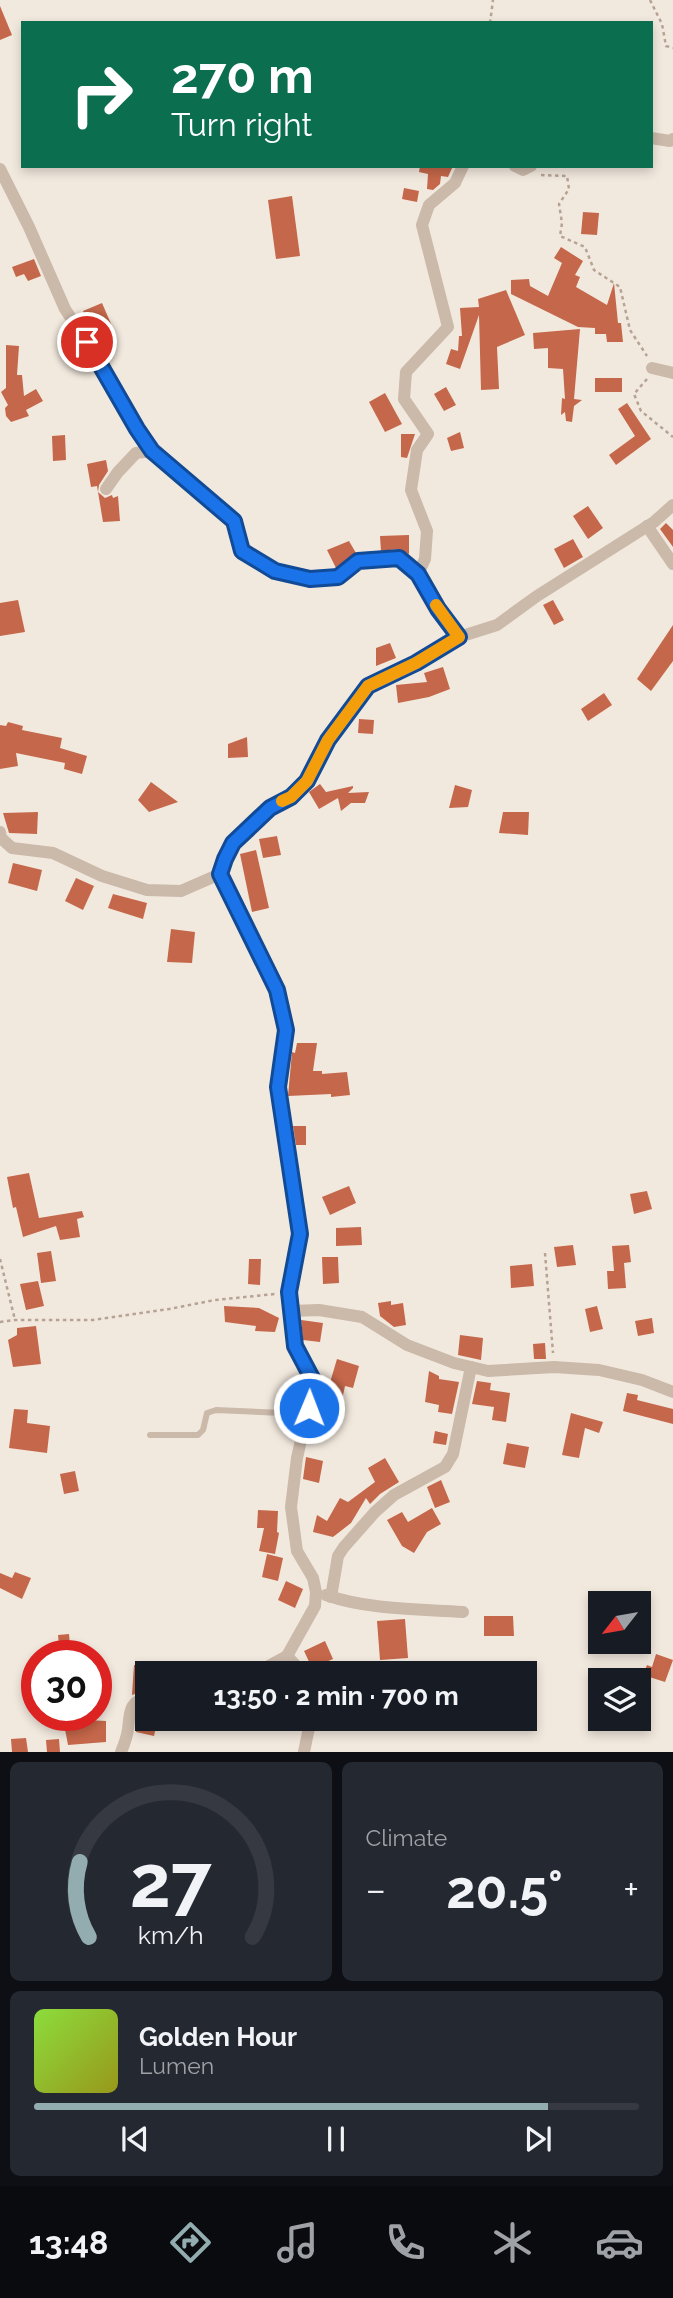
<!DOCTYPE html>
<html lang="en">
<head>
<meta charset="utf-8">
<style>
	body { margin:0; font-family:Raleway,sans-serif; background:#242831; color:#f1f3f6; height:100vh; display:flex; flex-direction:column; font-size:26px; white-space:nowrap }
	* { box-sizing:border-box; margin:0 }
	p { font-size:23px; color:#9ea1a6 }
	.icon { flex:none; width:38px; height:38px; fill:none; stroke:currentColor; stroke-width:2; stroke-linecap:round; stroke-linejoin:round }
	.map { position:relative; height:1752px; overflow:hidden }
	.details { display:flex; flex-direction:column; gap:10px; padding:10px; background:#0d0f14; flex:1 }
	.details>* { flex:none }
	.top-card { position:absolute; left:21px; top:21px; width:632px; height:147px; border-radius:0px; box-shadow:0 4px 10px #0003; background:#0b6e4f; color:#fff; overflow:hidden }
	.needle { width:46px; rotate:239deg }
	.buttons { position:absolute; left:588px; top:1591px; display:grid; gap:14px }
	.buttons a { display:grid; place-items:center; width:63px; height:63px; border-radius:0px; background:#171b24; box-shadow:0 4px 10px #0003; font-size:35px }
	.speed { position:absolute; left:21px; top:1640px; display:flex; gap:14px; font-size:35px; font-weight:700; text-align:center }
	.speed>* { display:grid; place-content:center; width:91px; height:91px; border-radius:50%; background:#171b24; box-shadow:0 4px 10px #0003; line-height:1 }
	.speed .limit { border:10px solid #d22; background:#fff; color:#111 }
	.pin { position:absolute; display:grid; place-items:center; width:60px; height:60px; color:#fff; margin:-30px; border:4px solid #fff; border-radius:50%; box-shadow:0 2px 7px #0007 }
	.me { position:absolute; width:77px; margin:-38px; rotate:1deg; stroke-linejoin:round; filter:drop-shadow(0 0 5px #0008) }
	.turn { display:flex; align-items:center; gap:24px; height:147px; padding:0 35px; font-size:32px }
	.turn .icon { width:91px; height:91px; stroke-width:2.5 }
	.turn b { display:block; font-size:49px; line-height:60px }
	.big { font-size:52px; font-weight:700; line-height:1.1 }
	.details .widget { flex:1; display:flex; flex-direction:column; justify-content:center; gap:10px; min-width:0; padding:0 24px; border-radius:10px; background:#242831 }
	.details .dial { align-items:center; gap:0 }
	.dial svg { height:182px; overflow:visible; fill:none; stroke:#363941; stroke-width:7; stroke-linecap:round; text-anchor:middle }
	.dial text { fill:#f1f3f6; stroke:none }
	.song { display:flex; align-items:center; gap:21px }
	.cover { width:84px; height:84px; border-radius:10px; background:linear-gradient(135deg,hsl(90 70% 55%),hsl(60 70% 35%)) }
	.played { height:7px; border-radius:4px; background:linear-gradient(90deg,#92acaf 85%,#363941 85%) }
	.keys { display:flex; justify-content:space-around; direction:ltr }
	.heat { display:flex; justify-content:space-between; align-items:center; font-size:38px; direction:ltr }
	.details .tiles { flex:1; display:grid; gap:10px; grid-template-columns:1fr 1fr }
	.widget:last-child { grid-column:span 2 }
	.trip { position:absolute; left:135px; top:1661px; width:402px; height:70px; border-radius:0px; background:#171b24; box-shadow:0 4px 10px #0003; font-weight:700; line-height:70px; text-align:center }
	.tab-bar { display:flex; height:112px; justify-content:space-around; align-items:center; background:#090b0e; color:#9ea1a6 }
	.tab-bar .icon { width:49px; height:49px }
	.tab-bar .on { color:#92acaf }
	.tab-bar b { font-size:32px; color:#f1f3f6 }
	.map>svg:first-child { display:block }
	.building { fill:#c5674a }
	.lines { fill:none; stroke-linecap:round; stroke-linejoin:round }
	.path { stroke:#b6a394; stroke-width:2.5; stroke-dasharray:3.5 3.5; stroke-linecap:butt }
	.lane { stroke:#cbb9aa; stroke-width:6 }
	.street { stroke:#cbb9aa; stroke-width:12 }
	.route-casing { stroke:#114b97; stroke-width:18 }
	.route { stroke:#1a73e8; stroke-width:12 }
	.slow { stroke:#f59e0b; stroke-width:12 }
</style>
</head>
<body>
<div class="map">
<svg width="673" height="1752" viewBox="0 0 673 1752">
	<rect width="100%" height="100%" fill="#f2e9de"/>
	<g class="building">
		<polygon points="0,6 12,35 0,40"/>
		<polygon points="420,166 453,166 448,177 441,176 440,184 433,190 427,189 428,174 419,172"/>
		<polygon points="404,188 419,191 417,202 402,199"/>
		<polygon points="292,196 300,256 276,259 268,200"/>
		<polygon points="583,212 599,213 597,235 581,234"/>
		<polygon points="561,247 583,261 575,275 580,277 576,287 607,305 614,283 618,323 621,323 623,342 607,342 606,334 595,334 595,328 578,327 511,294 511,280 529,279 530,286 548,296 562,263 554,258"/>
		<polygon points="34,259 41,276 28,281 24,274 16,277 12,267"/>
		<polygon points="506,290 525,335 497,347 499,389 481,390 479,315 460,369 446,364 451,349 458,351 459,336 462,336 460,308 479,307 478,299"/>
		<polygon points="102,303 115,333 96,341 83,311"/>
		<polygon points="580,329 574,399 582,400 574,406 572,422 566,421 565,412 561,415 562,398 565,399 563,369 548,368 548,348 534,349 533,333"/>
		<polygon points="6,345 19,346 17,375 22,375 24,396 36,389 43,401 26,410 29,416 11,422 6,416 5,408 8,405 1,392 6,388"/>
		<rect x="595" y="378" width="27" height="14"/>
		<polygon points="446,387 456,405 444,411 434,394"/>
		<polygon points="385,393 402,424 385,432 369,402"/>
		<polygon points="627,403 651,439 616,465 609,455 635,436 618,409"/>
		<polygon points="460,432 464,448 451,451 447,438"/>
		<polygon points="401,434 415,434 407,458 401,457"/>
		<polygon points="65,435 66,460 53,461 52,436"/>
		<polygon points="106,460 108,471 99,485 98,492 105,498 112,495 113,498 118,496 120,521 103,522 97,486 91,487 87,464"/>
		<polygon points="588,506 603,528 588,539 573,516"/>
		<polygon points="666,523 673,530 673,547 660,529"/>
		<polygon points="409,535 409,554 398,549 381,551 380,536"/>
		<polygon points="573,539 583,557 564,568 554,549"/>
		<polygon points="349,541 356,553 336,568 327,550"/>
		<polygon points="18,600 25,632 0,636 0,603"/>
		<polygon points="553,600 564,620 554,625 543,605"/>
		<polygon points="673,625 673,661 651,691 637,679"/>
		<polygon points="390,643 396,658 376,666 376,648"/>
		<polygon points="443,667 450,689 429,697 398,703 396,685 427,682 424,673"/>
		<polygon points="604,693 612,705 588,721 581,709"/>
		<polygon points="359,719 374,720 373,734 358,733"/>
		<polygon points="8,722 23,726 22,730 62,738 60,748 87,756 82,774 64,769 65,763 16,753 18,766 0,769 0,725 6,726"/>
		<polygon points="247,737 248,757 228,758 228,744"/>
		<polygon points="151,782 178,802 149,812 138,800"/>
		<polygon points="320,784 326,792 353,786 353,788 348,793 369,792 365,803 351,803 341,811 338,798 319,809 309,792"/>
		<polygon points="455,785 472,790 468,807 449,808"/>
		<polygon points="38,812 37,834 9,833 3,813"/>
		<polygon points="503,812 529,812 528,835 499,833"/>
		<polygon points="277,836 281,855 263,858 259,839"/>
		<polygon points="256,850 269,908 252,912 240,854"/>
		<polygon points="13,863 42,870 37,891 8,883"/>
		<polygon points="76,878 94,886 83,910 65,901"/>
		<polygon points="113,894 147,903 143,919 108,908"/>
		<polygon points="171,929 195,932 192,963 167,962"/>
		<polygon points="297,1043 317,1043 313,1071 322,1071 322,1074 347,1072 350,1095 331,1097 331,1094 288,1096 292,1052 295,1053"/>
		<polygon points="293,1126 306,1126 306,1145 296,1145"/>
		<polygon points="29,1173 39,1218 82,1211 84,1217 77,1219 80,1237 60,1240 56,1226 23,1237 16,1207 13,1208 7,1177"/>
		<polygon points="349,1186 356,1203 330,1215 322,1197"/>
		<polygon points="647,1191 652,1209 634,1214 630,1194"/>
		<polygon points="361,1227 362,1245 336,1246 336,1228"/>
		<polygon points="573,1245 576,1265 557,1267 554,1247"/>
		<polygon points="629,1245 631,1262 624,1263 626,1288 608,1289 607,1271 614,1271 612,1246"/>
		<polygon points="51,1251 56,1281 41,1283 37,1253"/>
		<polygon points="322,1257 338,1257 339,1283 323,1284"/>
		<polygon points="249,1259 261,1259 260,1285 248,1284"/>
		<polygon points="532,1264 534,1286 511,1288 510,1266"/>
		<polygon points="38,1281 44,1306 26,1310 20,1284"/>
		<polygon points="391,1301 391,1305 403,1303 406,1325 394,1327 380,1316 378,1303"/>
		<polygon points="224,1306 259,1308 279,1318 275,1332 255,1331 256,1326 225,1322"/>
		<polygon points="597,1306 603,1329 590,1332 585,1309"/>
		<polygon points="652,1318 654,1333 638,1336 635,1321"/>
		<polygon points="301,1320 323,1323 320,1342 303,1340"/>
		<polygon points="36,1326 41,1364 13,1367 8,1340 17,1335 17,1328"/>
		<polygon points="460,1335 483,1338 481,1360 458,1355"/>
		<polygon points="545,1343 546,1359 534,1359 533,1344"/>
		<polygon points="337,1359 359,1366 353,1388 345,1386 338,1418 317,1413 321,1395 326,1396"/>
		<polygon points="429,1371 439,1376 439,1379 459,1382 452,1414 438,1412 439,1405 425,1402"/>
		<polygon points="477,1381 491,1383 490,1390 510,1393 506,1422 492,1420 494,1407 472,1404"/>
		<polygon points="627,1393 638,1395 637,1400 673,1409 673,1424 623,1411"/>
		<polygon points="14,1409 28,1410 27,1423 50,1426 47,1453 9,1448"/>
		<polygon points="571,1413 603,1422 599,1433 585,1428 579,1458 562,1455"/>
		<polygon points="435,1431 448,1434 446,1445 433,1443"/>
		<polygon points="507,1443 529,1447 525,1468 503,1464"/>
		<polygon points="306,1457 323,1461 319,1483 303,1479"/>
		<polygon points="385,1458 399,1482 380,1494 370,1504 366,1498 351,1523 333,1537 313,1532 317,1515 327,1521 340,1498 348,1502 375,1482 368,1468"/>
		<polygon points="75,1471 79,1491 64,1494 60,1474"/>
		<polygon points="441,1480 450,1502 435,1508 427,1487"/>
		<polygon points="432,1508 441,1524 427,1532 414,1553 402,1546 387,1520 402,1512 408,1522"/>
		<polygon points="258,1510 278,1511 277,1532 279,1533 275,1554 259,1551 264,1528 257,1528"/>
		<polygon points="267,1554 283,1558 278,1581 262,1577"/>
		<polygon points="15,1572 31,1578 22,1599 0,1588 0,1573 12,1578"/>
		<polygon points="286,1581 303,1589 295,1608 278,1600"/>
		<polygon points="484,1616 513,1616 514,1636 484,1636"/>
		<polygon points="405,1619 408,1658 380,1660 377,1621"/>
		<polygon points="69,1634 71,1656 60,1656 58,1635"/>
		<polygon points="325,1641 333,1659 312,1668 304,1651"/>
		<polygon points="656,1654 673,1660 665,1682 643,1675 647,1665 652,1667"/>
		<polygon points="134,1665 147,1666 147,1690 132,1695"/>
		<polygon points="138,1718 158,1718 154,1736 136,1732"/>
		<polygon points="87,1720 106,1721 106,1742 68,1745 64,1724"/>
		<polygon points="26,1738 28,1752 12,1752 11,1739"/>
		<polygon points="59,1739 60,1752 47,1752 46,1740"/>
	</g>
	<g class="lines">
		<g class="path">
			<polyline points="650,0 662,24 666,46 673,48"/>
			<polyline points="490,23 493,0"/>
			<polyline points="541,175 567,176 569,189 559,204 562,223 560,236 585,247 594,270 620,287 630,330 647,356"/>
			<polyline points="647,379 634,394 641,411 673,437"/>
			<polyline points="545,1253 553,1353"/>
			<polyline points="0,1259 15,1320"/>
			<polyline points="0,1322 15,1320 93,1320 169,1309 215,1300 275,1294"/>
		</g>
		<polyline class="lane" points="150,1435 198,1435 203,1430 207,1413 216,1410 306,1414"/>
		<g class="street">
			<polyline points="651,138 670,141 673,139"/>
			<polyline points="515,166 523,170 531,166"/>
			<polyline points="0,169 29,227 65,309 87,342 152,451"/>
			<polyline points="652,368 673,373"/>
			<polyline points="106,489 118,472 136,453 152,451 234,521 242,551 275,571 310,579 338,577 358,561 399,558 418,574"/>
			<polyline points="647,526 673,564"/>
			<polyline points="459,637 438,609 418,574 425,559 427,531 411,490 417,450 428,434 404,399 406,372 448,327 422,225 429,205 455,183 463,166"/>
			<polyline points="0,832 1,838 12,848 53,853 102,876 147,890 181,891 220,874"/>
			<polyline points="291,1311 319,1310 362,1317 407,1345 454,1363 488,1371 554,1367 599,1370 642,1380 673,1392"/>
			<path d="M326 1595C369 1610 418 1609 463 1612"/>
			<polyline points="331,1597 338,1556 344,1547 375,1512 394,1495 445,1467 453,1454 471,1367"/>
			<polyline points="256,1673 287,1656"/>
			<polyline points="303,1673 287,1656 315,1606 316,1592 313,1578 297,1551 291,1507 297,1458 314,1382 295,1346 289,1292 300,1234 278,1087 286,1030 277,990 220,874 225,859 233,843 270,808 291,797 307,781 328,740 368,686 416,663 459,637 497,625 537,596 654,522 673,505"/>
			<path d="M121 1752C124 1745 127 1737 128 1729 130 1715 128 1700 147 1699"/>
			<polyline points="304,1752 311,1718"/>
		</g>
	</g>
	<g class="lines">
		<defs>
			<polyline id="route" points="87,342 137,429 152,451 234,521 242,551 275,571 310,579 338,577 358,561 399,558 418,574 438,609 459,637 416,663 368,686 328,740 307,781 291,797 270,808 233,843 225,859 220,874 277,990 286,1030 278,1087 300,1234 289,1292 295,1346 314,1382 309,1408"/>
		</defs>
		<use href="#route" class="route-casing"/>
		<use href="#route" class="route"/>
		<polyline class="slow" points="282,801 291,797 307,781 328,740 368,686 416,663 459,637 436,605"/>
	</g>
</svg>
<div class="buttons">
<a><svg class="needle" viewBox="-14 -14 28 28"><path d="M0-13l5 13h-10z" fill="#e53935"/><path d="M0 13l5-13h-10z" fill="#9ea1a6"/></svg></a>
<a><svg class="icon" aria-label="layers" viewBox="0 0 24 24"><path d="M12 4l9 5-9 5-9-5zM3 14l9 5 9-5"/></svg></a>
</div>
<div class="speed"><div class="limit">30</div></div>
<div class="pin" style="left:87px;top:342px;background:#d93025"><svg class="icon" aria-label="arrive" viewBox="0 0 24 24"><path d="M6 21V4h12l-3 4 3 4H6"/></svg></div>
<svg class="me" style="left:309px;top:1408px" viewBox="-20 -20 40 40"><circle r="17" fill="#1a73e8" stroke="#fff" stroke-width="3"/><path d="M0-11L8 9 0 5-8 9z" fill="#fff"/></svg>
<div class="trip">13:50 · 2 min · 700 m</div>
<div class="top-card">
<div class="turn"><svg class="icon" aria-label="right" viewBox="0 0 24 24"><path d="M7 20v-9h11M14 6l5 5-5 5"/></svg><div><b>270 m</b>Turn right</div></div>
</div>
</div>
<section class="details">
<div class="tiles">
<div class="widget dial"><svg viewBox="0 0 100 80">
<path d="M14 69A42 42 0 1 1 86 69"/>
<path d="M14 69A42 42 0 0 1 10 36" stroke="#92acaf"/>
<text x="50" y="56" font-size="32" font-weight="700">27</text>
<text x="50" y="72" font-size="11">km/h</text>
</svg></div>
<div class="widget"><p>Climate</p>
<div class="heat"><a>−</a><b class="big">20.5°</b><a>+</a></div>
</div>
<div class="widget">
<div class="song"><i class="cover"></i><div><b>Golden Hour</b><p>Lumen</p></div></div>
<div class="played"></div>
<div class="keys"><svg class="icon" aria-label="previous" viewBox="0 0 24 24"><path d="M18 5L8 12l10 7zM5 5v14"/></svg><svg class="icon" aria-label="pause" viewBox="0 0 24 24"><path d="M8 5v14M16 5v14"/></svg><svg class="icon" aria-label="next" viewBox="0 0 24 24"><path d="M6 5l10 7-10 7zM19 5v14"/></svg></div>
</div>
</div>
</section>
<nav class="tab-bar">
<b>13:48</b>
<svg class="icon on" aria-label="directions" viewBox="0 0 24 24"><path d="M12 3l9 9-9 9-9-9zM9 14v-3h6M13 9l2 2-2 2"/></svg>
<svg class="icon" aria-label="music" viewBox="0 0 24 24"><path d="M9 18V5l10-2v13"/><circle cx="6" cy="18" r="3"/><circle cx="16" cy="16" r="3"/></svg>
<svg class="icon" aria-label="phone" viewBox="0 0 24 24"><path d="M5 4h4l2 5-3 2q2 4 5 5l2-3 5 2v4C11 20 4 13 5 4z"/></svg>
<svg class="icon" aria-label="climate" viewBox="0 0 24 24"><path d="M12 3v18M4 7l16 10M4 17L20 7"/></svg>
<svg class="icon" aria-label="car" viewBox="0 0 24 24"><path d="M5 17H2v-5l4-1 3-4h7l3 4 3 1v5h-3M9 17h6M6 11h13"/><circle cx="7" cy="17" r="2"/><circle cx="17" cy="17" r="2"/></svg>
</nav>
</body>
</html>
